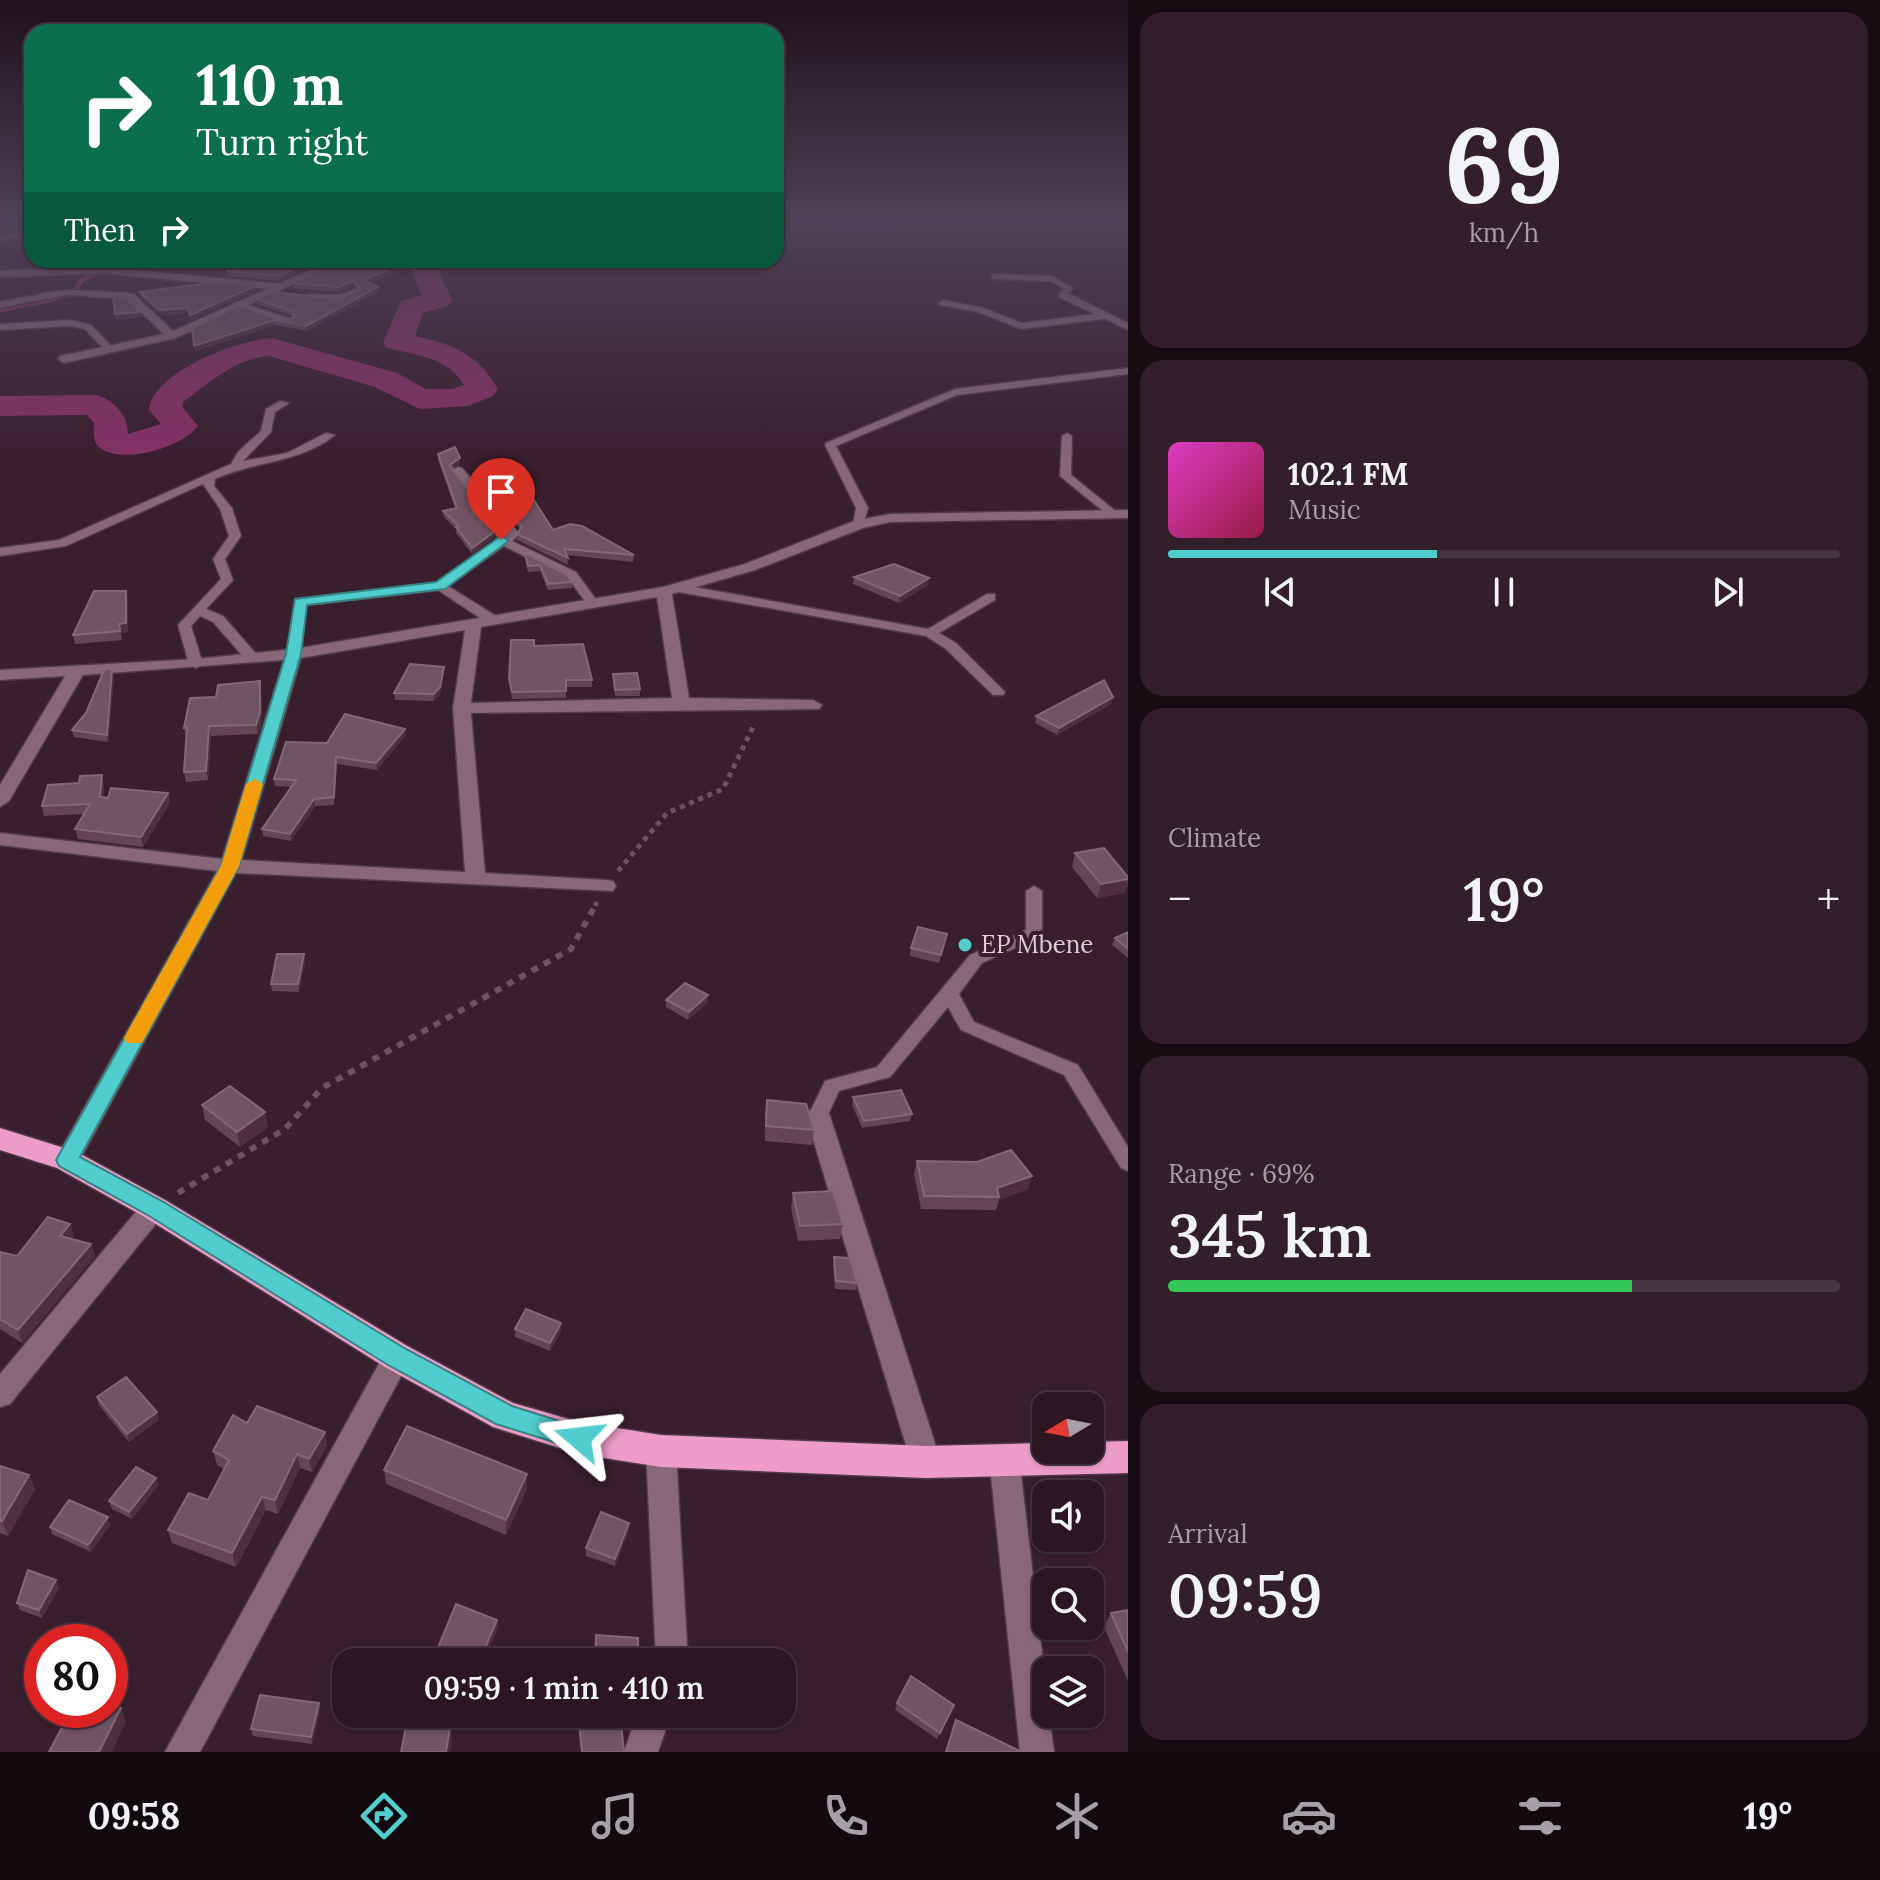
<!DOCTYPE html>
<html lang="en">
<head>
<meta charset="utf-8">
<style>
	body { margin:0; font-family:Lora,serif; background:#331f2a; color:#f1f3f6; height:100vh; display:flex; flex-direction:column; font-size:30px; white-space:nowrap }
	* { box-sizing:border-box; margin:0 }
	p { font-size:26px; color:#a69fa5 }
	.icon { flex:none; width:44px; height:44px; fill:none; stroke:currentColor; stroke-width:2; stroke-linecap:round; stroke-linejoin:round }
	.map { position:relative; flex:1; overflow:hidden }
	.panel { display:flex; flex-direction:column; gap:12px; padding:12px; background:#180c13; width:752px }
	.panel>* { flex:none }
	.top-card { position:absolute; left:24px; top:24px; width:760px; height:244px; border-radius:24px; box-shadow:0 2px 6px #0004,0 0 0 2px #473540; background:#0b6e4f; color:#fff; overflow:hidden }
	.needle { width:52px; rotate:260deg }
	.buttons { position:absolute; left:1032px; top:1392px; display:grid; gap:16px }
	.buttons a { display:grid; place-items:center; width:72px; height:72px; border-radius:16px; background:#2b1622; box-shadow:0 2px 6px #0004,0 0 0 2px #473540; font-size:40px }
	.speed { position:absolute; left:24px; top:1624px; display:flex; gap:16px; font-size:40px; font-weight:700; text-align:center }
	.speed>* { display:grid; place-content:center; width:104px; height:104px; border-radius:50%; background:#2b1622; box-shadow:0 2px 6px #0004,0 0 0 2px #473540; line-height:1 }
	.speed .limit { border:12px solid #d22; background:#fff; color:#111 }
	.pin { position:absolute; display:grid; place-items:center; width:68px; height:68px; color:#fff; margin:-82px -34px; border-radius:50% 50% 50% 0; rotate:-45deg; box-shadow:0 0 8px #0007 }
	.pin .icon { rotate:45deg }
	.me { position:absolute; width:88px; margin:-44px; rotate:287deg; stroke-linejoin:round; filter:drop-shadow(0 0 6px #0008) }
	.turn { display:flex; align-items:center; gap:28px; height:168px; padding:0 40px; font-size:36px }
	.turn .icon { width:104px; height:104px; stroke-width:2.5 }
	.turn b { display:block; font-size:56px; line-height:68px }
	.then { display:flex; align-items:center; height:76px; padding:0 40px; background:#0003; gap:16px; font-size:30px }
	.big { font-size:60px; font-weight:600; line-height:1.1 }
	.panel .tile { flex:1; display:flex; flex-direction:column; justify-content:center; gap:12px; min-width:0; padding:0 28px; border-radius:24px; background:#331f2a }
	.panel .dial { align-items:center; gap:0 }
	.dial b { font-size:104px; line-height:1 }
	.song { display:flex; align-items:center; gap:24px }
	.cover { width:96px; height:96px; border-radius:12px; background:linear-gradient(135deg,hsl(310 70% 55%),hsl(340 70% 35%)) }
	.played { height:8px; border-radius:4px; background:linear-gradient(90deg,#52cdcd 40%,#473540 40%) }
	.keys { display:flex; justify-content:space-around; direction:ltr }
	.heat { display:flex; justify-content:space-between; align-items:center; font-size:44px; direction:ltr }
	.charge { height:12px; border-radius:6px; background:linear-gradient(90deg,#34c759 69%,#473540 0) }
	.trip { position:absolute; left:332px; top:1648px; width:464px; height:80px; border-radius:24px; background:#2b1622; box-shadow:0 2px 6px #0004,0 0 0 2px #473540; font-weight:600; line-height:80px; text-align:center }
	.tabs { display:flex; height:128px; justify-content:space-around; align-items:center; background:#11090e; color:#a69fa5 }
	.tabs .icon { width:56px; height:56px }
	.tabs .current { color:#52cdcd }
	.tabs b { font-size:36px; color:#f1f3f6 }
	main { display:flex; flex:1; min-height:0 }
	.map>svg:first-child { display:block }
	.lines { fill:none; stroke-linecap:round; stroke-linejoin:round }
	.stream { stroke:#853165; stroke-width:5 }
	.river { fill:#853165; fill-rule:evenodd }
	.lane-casing { stroke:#513a48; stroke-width:3 }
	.street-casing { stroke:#513a48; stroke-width:3 }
	.highway-casing { stroke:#513a48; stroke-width:3 }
	.path-far1 { stroke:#6b5361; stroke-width:5; stroke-dasharray:5 5; stroke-linecap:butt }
	.path { stroke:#6b5361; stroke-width:6; stroke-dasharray:7 7; stroke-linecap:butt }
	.lane { fill:#886779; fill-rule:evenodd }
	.street { fill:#886779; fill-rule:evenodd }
	.highway { fill:#ee9dca; fill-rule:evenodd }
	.wall { fill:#634556 }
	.shaded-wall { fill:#4d2f40 }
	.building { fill:#715464; stroke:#826776; stroke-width:2 }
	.route { fill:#52cdcd; stroke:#358585; stroke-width:2 }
	.slow { fill:#f59e0b }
	.poi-dot { fill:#52cdcd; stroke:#391e2e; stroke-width:3 }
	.labels { text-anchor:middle; stroke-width:8; stroke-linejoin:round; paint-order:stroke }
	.poi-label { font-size:24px; fill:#e0cdd7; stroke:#391e2e; text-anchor:start }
</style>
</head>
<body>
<main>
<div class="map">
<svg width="1128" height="1752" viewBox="0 0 1128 1752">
	<rect width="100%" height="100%" fill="#391e2e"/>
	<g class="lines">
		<polyline class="stream" points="0,310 54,299 76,290 81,281 116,260"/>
		<g class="river">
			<polygon points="815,215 901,215 897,226 852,230 818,220"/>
			<path d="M417 260H447L438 270 452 300 448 306 423 313 415 336C453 344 478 354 498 389L493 396 468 406 420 409 375 387 269 356C236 358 209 383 183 402V408L198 426C183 447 121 466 99 447 92 441 94 431 94 423L87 415 0 416V396L96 395C114 400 128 415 128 434L161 424 149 410C153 372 237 340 272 338L397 373 426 389H452L464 385C448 357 415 355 387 348L383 342 401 301 422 295 410 268Z"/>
			<path d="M549 260H614L611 266C593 270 570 270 552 266Z"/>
		</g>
		<defs>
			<g id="lane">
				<polygon points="995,274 1052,276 1073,288 1063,298 1059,295 1064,289 1050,281 992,279 992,275"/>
				<polygon points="355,289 358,290 358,294 341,301 310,300 306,297 310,294 340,295"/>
				<polygon points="68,290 130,293 134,296 130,299 68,295 29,302 25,299 43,293"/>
				<polygon points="943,300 983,308 1022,323 1103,313 1107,316 1103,319 1021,329 978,312 940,305 939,303"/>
				<polygon points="239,302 291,319 293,321 285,323 236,307 236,303"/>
				<polygon points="70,320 91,325 112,347 112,351 106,351 85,329 70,326 0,330 0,324"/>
				<polygon points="1128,368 1128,374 957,395 836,446 868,508 863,526 853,524 856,508 825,445 826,443 955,389"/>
				<path d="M280 401 289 403 275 412 271 432 243 461 287 453 326 433 335 435C300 463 255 461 215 479L214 486 232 508 241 536 225 559 233 580 206 609 223 616 258 656V662H248L213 622 200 616 191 626 203 664 196 668 189 664 178 625 221 579 213 559 229 536 220 509 203 484 66 546 0 556V548L59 540 231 464 238 452 261 431 266 409Z"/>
				<polygon points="1067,433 1072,436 1071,475 1118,513 1118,517 1110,517 1060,476 1062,436"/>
				<polygon points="458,467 462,468 518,532 520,534 512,541 576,572 597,601 595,604 587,604 568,578 504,546 448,586 496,616 496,622 486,622 438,590 306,605 301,654 294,658 289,657 287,654 296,599 437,583 496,541 497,537 507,533 454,472 453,470"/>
				<polygon points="677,584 928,629 987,594 995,594 995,600 939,633 956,643 1005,692 1003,695 993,695 946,649 926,636 673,591 671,588"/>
				<polygon points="1034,886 1042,891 1042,933 1040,937 982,963 959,994 974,1022 1078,1065 1128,1147 1128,1171 1121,1168 1064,1075 961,1030 948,1007 890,1077 839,1091 825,1121 818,1123 811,1121 808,1116 825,1081 877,1067 970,955 1026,930 1026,891"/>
			</g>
			<g id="street">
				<polygon points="32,231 32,237 0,240 0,234"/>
				<polygon points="332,260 346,260 176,338 64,363 58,359 60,356 164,334 126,298 126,294 134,294 173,331 267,289 103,273 0,277 0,271 103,267 279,284"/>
				<polygon points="1059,293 1067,293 1128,323 1128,330 1059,297"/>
				<polygon points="29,296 33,297 33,301 0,308 0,302"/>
				<path d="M1128 510V518L890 522 863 528 755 570 672 594 689 698 813 700 822 705 819 709 471 713 485 873 606 880 613 881 616 886 613 891 236 873 76 1167 67 1169 58 1167 55 1160 217 871 0 845V833L222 859 284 660 83 675 9 801 0 807V785L65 676 0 680V670L196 659 294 649 663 587 745 564 854 521 890 514ZM657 597 672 698 471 703 481 627ZM465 630 453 708 465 872 242 860 301 658Z"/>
				<polygon points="818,1107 826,1110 830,1116 941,1462 936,1471 926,1475 916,1471 911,1462 806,1116 810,1110"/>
				<polygon points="154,1198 163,1201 167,1208 163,1215 10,1404 0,1407 0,1374 145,1201"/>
				<polygon points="397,1345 407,1349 411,1357 407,1365 200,1752 165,1752 387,1349"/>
				<polygon points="661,1438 671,1442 676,1451 688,1662 656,1662 646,1451 651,1442"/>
				<polygon points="1004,1444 1014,1448 1019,1457 1046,1686 1046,1714 1049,1714 1054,1752 1020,1752 989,1457 994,1448"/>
				<polygon points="637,1714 671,1714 658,1752 624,1752"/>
			</g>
			<polygon id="highway" points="0,1128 77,1152 165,1200 409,1347 513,1403 579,1422 661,1435 926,1446 1046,1443 1046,1450 1090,1450 1090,1442 1128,1441 1128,1473 926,1478 661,1467 579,1454 493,1427 385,1367 143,1216 57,1168 0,1150"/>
		</defs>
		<use href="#lane" class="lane-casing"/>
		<use href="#street" class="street-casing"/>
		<use href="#highway" class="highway-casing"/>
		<g class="path-far1">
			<polyline points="618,871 667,813 723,789 755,723"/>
			<polyline points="595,906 597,902"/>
		</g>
		<polyline class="path" points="178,1193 285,1129 322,1088 571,949 596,904"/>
		<use href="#lane" class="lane"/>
		<use href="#street" class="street"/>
		<use href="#highway" class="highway"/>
	</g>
	<g class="wall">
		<polygon points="226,260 325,260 278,281 228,276"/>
		<polygon points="342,260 401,260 392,265 398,272 369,283 378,292 307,331 276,325 195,351 192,328 240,306 283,321 293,318 292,316 256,304 256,299 340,299 358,290 354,286 340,292 293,288 292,283"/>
		<polygon points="255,291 190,320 189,313 161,315 141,297 140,292"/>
		<polygon points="438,454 460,464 453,469 479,504 502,532 472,554 456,533 456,529 444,517 443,511 455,508 438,460"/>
		<polygon points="500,501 553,530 634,555 633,562 567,555 568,565 517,540 517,534 520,529 501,508"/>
		<polygon points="525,553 572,582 572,588 548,590 540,571 528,572 525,560"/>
		<polygon points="854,577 928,585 899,603 853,584"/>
		<polygon points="128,600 128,632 121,633 122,640 75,644 73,635"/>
		<polygon points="534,646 592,680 592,687 566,687 566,698 512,699 509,679"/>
		<polygon points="112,669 114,676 108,742 74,737 72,730 86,713"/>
		<polygon points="444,674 440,694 434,701 395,700 394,693"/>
		<polygon points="613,674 640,689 640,696 615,696"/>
		<polygon points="261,690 262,721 258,734 211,736 208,780 186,782 184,772 186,737 184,728 216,697"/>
		<polygon points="1113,697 1111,704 1057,735 1035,723 1036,716"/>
		<polygon points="406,735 377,770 337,764 334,805 315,806 291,841 263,836 262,829 291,787 275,786 274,779 327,743"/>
		<polygon points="104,784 103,798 108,798 168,793 170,803 143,847 78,839 75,829 84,814 44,816 42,806"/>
		<polygon points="1075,853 1128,877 1128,883 1125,893 1097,898 1072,867"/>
		<polygon points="1128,932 1128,958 1112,945 1115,938"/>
		<polygon points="945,941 939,963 910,956 911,948"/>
		<polygon points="305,962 299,992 272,991 271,984"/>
		<polygon points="708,995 707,1003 688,1020 666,1007 666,1000"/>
		<polygon points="853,1097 912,1114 910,1121 862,1128 852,1105"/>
		<polygon points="767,1100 814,1130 812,1145 765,1141 765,1115"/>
		<polygon points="202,1105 265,1112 268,1127 240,1147 205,1120"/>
		<polygon points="917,1161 1028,1189 999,1200 996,1210 921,1209 914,1174"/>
		<polygon points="793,1193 843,1224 840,1239 798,1241 791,1208"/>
		<polygon points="70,1224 74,1236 71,1239 91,1244 95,1256 22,1343 0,1329 0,1252 17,1256"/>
		<polygon points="834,1257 857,1283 856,1290 835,1289 833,1264"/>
		<polygon points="561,1323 561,1331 550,1351 515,1337 515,1329"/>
		<polygon points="97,1397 159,1420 129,1442 99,1405"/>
		<polygon points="247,1423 325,1432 327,1445 312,1472 300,1468 278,1514 266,1510 236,1567 172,1543 168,1530 208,1500 224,1469 217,1465 213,1451"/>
		<polygon points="0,1466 29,1475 35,1489 8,1536 0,1533"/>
		<polygon points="384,1470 527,1489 506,1535 386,1484"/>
		<polygon points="156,1478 158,1485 132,1519 112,1509 109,1501"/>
		<polygon points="629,1523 629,1530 615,1566 586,1556 586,1548"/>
		<polygon points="110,1525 91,1552 52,1534 50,1527"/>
		<polygon points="59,1587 42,1618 20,1610 17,1603"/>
		<polygon points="1128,1610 1128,1681 1104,1627 1111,1613"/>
		<polygon points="497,1620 498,1627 483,1662 449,1662 437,1657 437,1650"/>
		<polygon points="897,1703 954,1705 937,1739 895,1710"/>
		<polygon points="320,1710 312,1744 253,1736 251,1729"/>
	</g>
	<g class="shaded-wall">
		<polygon points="313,260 325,260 278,281 278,276"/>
		<polygon points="392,260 401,260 386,269 385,264"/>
		<polygon points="397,267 398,272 363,286 363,280"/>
		<polygon points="353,281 354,286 340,292 339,287"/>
		<polygon points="255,286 255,291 190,320 190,315"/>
		<polygon points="378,287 378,292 307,331 306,326"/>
		<polygon points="188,308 189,313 161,315 160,310"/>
		<polygon points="141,312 142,317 116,320 115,314"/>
		<polygon points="275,320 276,325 195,351 194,346"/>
		<polygon points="460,458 460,464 450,471 450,465"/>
		<polygon points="502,526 502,532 472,554 472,548"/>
		<polygon points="929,578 928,585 899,603 900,596"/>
		<polygon points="126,591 128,600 128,632 121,633 122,640 119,624"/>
		<polygon points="444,667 444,674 440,694 434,701 434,694"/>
		<polygon points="112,669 114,676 108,742 107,735"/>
		<polygon points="260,681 262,721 258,734 256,725"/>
		<polygon points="1113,697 1111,704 1057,735 1059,728"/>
		<polygon points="209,726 211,736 208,780 206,771"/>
		<polygon points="405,729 406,735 377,770 376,763"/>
		<polygon points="336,757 337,764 334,805 334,797"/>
		<polygon points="102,775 104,784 103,807 100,797"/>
		<polygon points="168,793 170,803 143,847 141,837"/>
		<polygon points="314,799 315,806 291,841 290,834"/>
		<polygon points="1128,879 1125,893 1097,898 1101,884"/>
		<polygon points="304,954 305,962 299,992 298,984"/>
		<polygon points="708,995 707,1003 688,1020 689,1012"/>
		<polygon points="265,1112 268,1127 240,1147 237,1132"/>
		<polygon points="1032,1176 1028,1189 999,1200 999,1197 997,1188"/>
		<polygon points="70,1224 74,1236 64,1249 60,1236"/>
		<polygon points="91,1244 95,1256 22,1343 18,1330"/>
		<polygon points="561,1323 561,1331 550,1351 550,1343"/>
		<polygon points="157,1412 159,1420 129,1442 127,1434"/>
		<polygon points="325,1432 327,1445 312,1472 309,1459"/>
		<polygon points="297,1454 300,1468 278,1514 275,1500"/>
		<polygon points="527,1474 527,1489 506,1535 506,1520"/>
		<polygon points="29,1475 35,1489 8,1536 2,1521"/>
		<polygon points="156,1478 158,1485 132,1519 129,1512"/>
		<polygon points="262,1497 266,1510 236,1567 232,1553"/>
		<polygon points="108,1517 110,1525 91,1552 88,1545"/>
		<polygon points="629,1523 629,1530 615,1566 615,1559"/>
		<polygon points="56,1580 59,1587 42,1618 39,1610"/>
		<polygon points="497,1620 498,1627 483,1662 479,1662"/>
		<polygon points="319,1703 320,1710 312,1744 311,1737"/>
		<polygon points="121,1708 126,1722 112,1752 99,1752"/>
		<polygon points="450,1727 452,1741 450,1752 446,1752"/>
	</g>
	<g class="building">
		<polygon points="226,260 313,260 278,276 227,271"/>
		<polygon points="342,260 392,260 385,264 397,267 363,280 378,287 306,326 275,320 194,346 192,328 240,306 283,321 295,317 291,311 256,299 271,292 340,299 361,288 353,281 339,287 292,283"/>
		<polygon points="217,282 255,286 190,315 188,308 160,310 140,292"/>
		<polygon points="113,296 125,297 141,312 115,314"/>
		<polygon points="455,447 460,458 450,465 479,504 483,504 502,526 472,548 456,527 459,526 443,511 457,508 438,454"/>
		<polygon points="532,497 553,530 570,524 582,526 634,555 564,549 568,558 517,534 522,526 500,501"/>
		<polygon points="525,553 566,574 572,582 548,584 540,565 528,566"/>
		<polygon points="894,564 929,578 900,596 854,577"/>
		<polygon points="94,591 126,591 126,623 119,624 120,631 73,635"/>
		<polygon points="511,640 534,640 534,646 583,644 592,680 566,680 566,691 512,692 509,679"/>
		<polygon points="410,664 444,667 440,687 434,694 394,693"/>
		<polygon points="112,669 107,735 72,730 86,713 104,670"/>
		<polygon points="637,673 640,689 615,690 613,674"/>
		<polygon points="1104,680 1113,697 1059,728 1036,716"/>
		<polygon points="260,681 260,712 256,725 209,726 206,771 184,772 187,727 184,728 190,698 216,697 218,685"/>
		<polygon points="345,714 405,729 376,763 336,757 334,797 314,799 290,834 262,829 296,780 274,779 286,742 327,743"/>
		<polygon points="102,775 100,797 108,798 111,788 168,793 141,837 75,829 90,804 42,806 48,785 79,783 80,776"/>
		<polygon points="1104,848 1128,877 1128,879 1101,884 1075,853"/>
		<polygon points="918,927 947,934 941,955 911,948"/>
		<polygon points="1128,932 1128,949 1115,938"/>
		<polygon points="277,954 304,954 298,984 271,984"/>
		<polygon points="685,983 708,995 689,1012 666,1000"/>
		<polygon points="230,1086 265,1112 237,1132 202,1105"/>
		<polygon points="901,1090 912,1114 864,1121 853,1097"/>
		<polygon points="767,1100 806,1104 814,1130 766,1126"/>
		<polygon points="1011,1150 1032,1176 997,1188 999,1197 924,1196 917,1161 977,1162"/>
		<polygon points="833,1191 843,1224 800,1226 793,1193"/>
		<polygon points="48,1217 70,1224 60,1236 91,1244 18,1330 0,1319 0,1252 17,1256"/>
		<polygon points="834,1257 850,1258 857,1283 836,1281"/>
		<polygon points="526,1309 561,1323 550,1343 515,1329"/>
		<polygon points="126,1377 157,1412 127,1434 97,1397"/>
		<polygon points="257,1406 325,1432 309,1459 297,1454 275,1500 262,1497 232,1553 168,1530 189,1493 208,1500 229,1460 213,1451 233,1415 247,1423"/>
		<polygon points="407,1426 527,1474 506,1520 384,1470"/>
		<polygon points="0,1466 29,1475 2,1521 0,1521"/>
		<polygon points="136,1467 156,1478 129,1512 109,1501"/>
		<polygon points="69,1500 108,1517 88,1545 50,1527"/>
		<polygon points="601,1512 629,1523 615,1559 586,1548"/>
		<polygon points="28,1570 56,1580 39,1610 17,1603"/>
		<polygon points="456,1604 497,1620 479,1662 466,1662 437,1650"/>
		<polygon points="1128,1610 1128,1652 1111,1613"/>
		<polygon points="596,1635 638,1638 638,1662 595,1662"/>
		<polygon points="911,1676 954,1705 940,1733 897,1703"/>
		<polygon points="260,1695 319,1703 311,1737 251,1729"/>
		<polygon points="110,1705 121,1708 99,1752 49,1752 71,1710 110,1710"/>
		<polygon points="578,1714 620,1714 624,1752 582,1752"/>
		<polygon points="956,1720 1022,1752 946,1752"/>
		<polygon points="407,1721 450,1727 446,1752 401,1752"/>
	</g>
	<linearGradient id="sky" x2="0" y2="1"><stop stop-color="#1f1019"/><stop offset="0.47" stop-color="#4e4157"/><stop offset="1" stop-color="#4e4157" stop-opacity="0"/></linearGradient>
	<rect width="1128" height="461" fill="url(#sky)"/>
	<polygon class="route" points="501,536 508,540 506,543 445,589 307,605 301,654 239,866 80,1157 162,1201 406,1349 512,1406 588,1430 592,1438 588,1447 579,1450 496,1424 388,1365 146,1214 59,1166 56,1160 221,866 286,654 295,599 436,582"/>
	<polygon class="slow" points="255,779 263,784 239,866 142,1043 127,1043 124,1038 221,866 246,784"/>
	<circle class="poi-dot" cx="965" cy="945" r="8"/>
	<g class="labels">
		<g class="poi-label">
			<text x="981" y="953">EP Mbene</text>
		</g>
	</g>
</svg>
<div class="buttons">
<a><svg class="needle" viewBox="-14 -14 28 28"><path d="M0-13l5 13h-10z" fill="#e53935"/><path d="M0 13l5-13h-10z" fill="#a69fa5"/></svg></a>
<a><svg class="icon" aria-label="sound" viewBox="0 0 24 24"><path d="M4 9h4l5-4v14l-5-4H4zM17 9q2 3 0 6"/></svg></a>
<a><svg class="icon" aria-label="search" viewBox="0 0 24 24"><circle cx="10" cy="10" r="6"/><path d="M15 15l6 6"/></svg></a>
<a><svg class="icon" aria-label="layers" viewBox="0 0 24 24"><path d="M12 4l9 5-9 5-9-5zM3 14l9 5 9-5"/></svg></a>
</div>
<div class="speed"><div class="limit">80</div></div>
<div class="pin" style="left:501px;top:540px;background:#d93025"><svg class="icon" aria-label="arrive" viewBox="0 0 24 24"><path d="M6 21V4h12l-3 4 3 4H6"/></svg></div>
<svg class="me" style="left:579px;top:1438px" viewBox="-20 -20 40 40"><path d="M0-17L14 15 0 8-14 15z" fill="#52cdcd" stroke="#fff" stroke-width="4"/></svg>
<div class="trip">09:59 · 1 min · 410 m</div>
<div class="top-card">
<div class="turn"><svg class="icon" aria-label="right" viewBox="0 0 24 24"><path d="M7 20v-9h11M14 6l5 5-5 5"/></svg><div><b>110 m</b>Turn right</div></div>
<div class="then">Then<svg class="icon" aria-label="right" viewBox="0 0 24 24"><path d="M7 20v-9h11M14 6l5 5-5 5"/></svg></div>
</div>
</div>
<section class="panel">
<div class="tile dial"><b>69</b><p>km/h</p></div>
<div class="tile">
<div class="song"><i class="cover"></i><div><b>102.1 FM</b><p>Music</p></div></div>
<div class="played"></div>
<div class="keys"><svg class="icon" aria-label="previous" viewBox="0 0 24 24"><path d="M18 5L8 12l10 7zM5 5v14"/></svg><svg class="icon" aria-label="pause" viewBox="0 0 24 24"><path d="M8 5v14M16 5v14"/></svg><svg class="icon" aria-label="next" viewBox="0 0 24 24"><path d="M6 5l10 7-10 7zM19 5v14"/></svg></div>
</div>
<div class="tile"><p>Climate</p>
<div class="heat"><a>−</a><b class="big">19°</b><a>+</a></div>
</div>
<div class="tile"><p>Range · 69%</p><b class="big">345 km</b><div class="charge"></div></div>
<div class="tile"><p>Arrival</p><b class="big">09:59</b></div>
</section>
</main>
<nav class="tabs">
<b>09:58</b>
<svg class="icon current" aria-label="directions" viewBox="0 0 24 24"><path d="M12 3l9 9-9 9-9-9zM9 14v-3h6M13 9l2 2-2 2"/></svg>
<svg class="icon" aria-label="music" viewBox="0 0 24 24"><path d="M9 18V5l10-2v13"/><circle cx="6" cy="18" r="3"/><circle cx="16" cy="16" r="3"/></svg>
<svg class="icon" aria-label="phone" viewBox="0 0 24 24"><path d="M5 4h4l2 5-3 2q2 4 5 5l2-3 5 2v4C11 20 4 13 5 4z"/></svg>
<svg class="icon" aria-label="climate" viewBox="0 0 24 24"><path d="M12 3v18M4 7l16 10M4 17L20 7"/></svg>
<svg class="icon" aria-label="car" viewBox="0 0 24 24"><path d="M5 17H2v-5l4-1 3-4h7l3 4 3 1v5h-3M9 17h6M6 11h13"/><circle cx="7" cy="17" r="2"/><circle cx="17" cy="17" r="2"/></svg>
<svg class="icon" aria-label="filters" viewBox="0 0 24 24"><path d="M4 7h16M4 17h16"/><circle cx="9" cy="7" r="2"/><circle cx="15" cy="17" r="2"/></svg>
<b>19°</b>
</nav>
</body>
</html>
